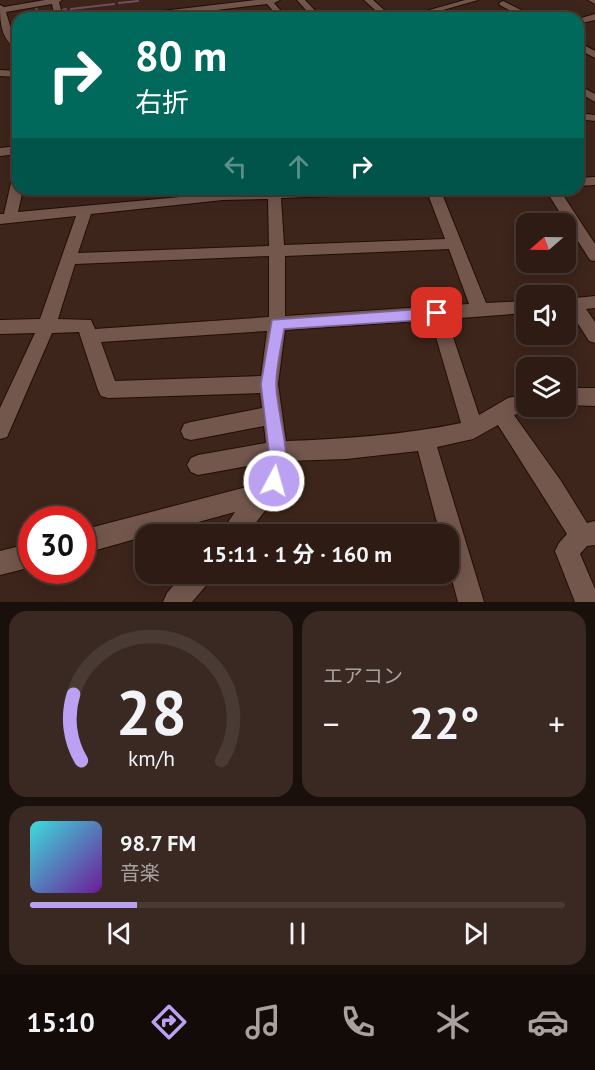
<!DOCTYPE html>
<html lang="ja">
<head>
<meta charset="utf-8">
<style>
	body { margin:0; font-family:"PT Sans","Noto Sans JP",sans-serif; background:#3a2922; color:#f1f3f6; height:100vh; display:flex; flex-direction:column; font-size:22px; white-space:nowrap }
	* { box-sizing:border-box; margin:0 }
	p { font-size:20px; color:#a7a1a0 }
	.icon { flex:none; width:33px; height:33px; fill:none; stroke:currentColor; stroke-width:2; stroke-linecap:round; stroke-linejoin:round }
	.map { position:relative; height:602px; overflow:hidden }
	.panel { display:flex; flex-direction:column; gap:9px; padding:9px; background:#190f0b; flex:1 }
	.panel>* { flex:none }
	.top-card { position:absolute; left:12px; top:12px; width:572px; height:183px; border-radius:18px; box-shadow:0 3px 15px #0003,0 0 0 2px #493a34; background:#00695c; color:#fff; overflow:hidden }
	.needle { width:39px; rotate:250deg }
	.fabs { position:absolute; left:516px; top:213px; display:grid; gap:12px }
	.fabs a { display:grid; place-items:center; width:60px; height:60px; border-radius:12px; background:#2e1c14; box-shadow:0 3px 15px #0003,0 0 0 2px #493a34; font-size:30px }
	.speed { position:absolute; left:18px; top:506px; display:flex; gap:12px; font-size:30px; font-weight:700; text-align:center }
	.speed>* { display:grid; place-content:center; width:78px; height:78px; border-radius:50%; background:#2e1c14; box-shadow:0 3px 15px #0003,0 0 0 2px #493a34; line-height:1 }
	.speed .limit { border:9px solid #d22; background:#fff; color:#111 }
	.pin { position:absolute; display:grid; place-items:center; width:51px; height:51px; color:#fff; margin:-26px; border-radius:12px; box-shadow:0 3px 9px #0006 }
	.me { position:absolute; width:66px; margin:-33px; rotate:6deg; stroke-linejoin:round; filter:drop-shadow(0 0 4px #0008) }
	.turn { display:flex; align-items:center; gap:21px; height:126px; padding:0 24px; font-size:27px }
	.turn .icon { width:78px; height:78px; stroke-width:2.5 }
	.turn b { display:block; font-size:42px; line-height:51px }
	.lanes { display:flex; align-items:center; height:57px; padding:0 24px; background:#0003; justify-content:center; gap:30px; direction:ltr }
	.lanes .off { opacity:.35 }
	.big { font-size:45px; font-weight:700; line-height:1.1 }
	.panel .card { flex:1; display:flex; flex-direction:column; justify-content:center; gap:9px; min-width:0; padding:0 21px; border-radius:18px; background:#3a2922 }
	.panel .dial { align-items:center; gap:0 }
	.dial svg { height:156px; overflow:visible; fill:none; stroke:#493a34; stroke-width:7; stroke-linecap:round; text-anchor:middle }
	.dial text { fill:#f1f3f6; stroke:none }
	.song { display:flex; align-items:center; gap:18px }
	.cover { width:72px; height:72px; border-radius:9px; background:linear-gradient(135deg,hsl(180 70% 55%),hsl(280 70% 35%)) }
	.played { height:6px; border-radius:3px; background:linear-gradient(90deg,#bca0f2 20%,#493a34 20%) }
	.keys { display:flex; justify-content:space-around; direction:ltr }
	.heat { display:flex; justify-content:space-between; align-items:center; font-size:33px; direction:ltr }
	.panel .tiles { flex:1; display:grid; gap:9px; grid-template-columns:1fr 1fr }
	.card:last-child { grid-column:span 2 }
	.trip { position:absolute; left:135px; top:524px; width:324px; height:60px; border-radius:18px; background:#2e1c14; box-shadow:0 3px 15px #0003,0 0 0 2px #493a34; font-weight:700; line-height:60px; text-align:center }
	.tabs { display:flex; height:96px; justify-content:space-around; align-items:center; background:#120b08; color:#a7a1a0 }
	.tabs .icon { width:42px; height:42px }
	.tabs .selected { color:#bca0f2 }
	.tabs b { font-size:27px; color:#f1f3f6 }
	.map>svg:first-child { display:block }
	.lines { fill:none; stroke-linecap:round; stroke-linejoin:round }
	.stream { stroke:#764c5e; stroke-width:2 }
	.minor-casing { stroke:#230d05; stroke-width:2 }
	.minor { fill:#73574c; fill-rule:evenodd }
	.route { fill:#bca0f2; stroke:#7a689d; stroke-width:1.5 }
</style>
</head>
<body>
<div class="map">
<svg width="595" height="602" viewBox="0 0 595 602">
	<rect width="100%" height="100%" fill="#3d251b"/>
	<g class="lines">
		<g class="stream">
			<polyline points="119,3 138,1"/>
			<polyline points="36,5 37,13 54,11"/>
			<polyline points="71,9 114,4"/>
			<polyline points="62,10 66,9"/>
		</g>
		<defs>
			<g id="minor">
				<path d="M45 0H62L59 2 63 18H55L52 4 6 12 13 36 18 41V49C1 41 0 22 0 5L4 7Z"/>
				<polygon points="256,0 280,0 274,3 287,18 279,18 267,4 149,18 124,18 128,15"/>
				<polygon points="297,0 305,0 322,18 313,18"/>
				<polygon points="364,0 373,0 393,18 384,18"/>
				<polygon points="465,0 478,0 415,18 401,18"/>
				<polygon points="588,0 595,0 595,4"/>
				<polygon points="503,1 533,16 534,18 524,18 500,5 499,3"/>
				<polygon points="595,14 595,20 578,24 578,19"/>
				<polygon points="578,42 595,51 595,58 578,49"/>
				<polygon points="0,70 18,71 18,77 0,76"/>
				<polygon points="578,85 595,94 595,102 578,92"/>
				<polygon points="578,113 595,115 595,121 578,119"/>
				<polygon points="18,146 18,154 0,156 0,148"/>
				<polygon points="595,177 595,185 578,186 578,178"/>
				<path d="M18 179V189H23L18 212 267 189H418L411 193 281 198 284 245 445 239 426 189H440L486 303 526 301V313L447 319 479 415 508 398 526 394V406H534L533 409 514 415 561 481 587 523 595 521V545L587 546 580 554 595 589V602H575L555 551 559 543 567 534 498 425 473 439 437 447 484 602H458L448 565V534H440L418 451 346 459 287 461 282 489 247 534H220L235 512 154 534H146V536L82 554V530L258 484 264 477 265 463 198 475 191 472 187 465 191 458 198 455 266 443 264 426 191 440 184 438 181 431 184 424 191 422 262 408 260 393 108 398 101 396 98 390 79 332 52 333 7 437 0 439V408L35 333 0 334V320L40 319 76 216 0 224V214H4L11 183ZM268 199 269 246 78 253 91 214 223 200ZM449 249 469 304 285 316V256ZM269 256V317L95 329 91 320 58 319 75 264ZM431 320 461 423C403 435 345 439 286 441L278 384 285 330ZM267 331 261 376 115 381 101 342Z"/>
				<polygon points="545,189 559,189 595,244 595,261 590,260"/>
				<polygon points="595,296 595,308 586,309 595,322 595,343 589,341 570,311 566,311 566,299"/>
				<polygon points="566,388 595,388 595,406 566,405"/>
				<polygon points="32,543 32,567 0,575 0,551"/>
				<polygon points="184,573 212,573 209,582 192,602 163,602 167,593"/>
			</g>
		</defs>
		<use href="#minor" class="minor-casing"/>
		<use href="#minor" class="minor"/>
	</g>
	<path class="route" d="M437 308 444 313 437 319 284 329C281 347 276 367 276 385 277 419 294 455 281 488L274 490 268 488 265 481 269 451 261 384 272 320Z"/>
</svg>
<div class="fabs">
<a><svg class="needle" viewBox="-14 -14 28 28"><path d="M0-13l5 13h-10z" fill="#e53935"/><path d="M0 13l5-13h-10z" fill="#a7a1a0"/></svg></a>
<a><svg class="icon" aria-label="sound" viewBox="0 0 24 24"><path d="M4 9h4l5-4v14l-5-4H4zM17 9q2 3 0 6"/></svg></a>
<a><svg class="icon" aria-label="layers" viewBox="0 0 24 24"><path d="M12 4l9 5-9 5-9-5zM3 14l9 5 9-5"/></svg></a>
</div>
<div class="speed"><div class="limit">30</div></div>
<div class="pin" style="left:437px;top:313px;background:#d93025"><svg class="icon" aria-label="arrive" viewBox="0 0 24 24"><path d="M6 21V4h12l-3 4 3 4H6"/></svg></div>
<svg class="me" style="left:274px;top:481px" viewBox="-20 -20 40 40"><circle r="17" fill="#bca0f2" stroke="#fff" stroke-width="3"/><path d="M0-11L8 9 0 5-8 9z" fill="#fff"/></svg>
<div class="trip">15:11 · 1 分 · 160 m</div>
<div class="top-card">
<div class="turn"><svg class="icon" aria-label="right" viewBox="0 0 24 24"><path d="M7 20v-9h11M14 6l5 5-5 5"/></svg><div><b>80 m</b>右折</div></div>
<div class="lanes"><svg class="icon off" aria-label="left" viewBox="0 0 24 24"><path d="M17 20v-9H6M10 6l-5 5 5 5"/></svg><svg class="icon off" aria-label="ahead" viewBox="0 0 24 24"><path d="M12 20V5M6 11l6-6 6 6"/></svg><svg class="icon" aria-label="right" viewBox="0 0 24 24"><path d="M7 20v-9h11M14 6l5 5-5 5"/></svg></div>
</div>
</div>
<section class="panel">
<div class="tiles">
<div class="card dial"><svg viewBox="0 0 100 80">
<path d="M14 69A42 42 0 1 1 86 69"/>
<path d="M14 69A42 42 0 0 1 10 35" stroke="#bca0f2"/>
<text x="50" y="56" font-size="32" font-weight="700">28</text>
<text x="50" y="72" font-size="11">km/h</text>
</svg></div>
<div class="card"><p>エアコン</p>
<div class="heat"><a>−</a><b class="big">22°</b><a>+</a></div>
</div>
<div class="card">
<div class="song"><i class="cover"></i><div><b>98.7 FM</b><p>音楽</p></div></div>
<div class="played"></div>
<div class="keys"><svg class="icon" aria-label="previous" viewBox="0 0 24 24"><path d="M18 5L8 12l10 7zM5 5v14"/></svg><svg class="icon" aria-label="pause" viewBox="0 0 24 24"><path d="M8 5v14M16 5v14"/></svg><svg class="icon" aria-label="next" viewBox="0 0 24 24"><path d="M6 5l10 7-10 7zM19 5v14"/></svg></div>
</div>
</div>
</section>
<nav class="tabs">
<b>15:10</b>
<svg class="icon selected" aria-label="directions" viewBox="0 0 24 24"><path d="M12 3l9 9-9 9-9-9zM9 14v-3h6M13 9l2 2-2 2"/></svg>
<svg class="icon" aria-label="music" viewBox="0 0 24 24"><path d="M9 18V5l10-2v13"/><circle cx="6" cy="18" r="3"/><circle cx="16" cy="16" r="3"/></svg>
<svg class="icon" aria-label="phone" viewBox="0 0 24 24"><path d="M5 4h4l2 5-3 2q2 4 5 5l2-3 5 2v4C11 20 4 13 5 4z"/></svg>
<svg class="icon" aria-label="climate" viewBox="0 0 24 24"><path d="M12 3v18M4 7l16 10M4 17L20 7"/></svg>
<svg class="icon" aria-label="car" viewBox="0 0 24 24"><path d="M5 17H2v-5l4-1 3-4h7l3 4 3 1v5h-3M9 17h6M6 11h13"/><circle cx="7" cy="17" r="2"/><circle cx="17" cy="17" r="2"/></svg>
</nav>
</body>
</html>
